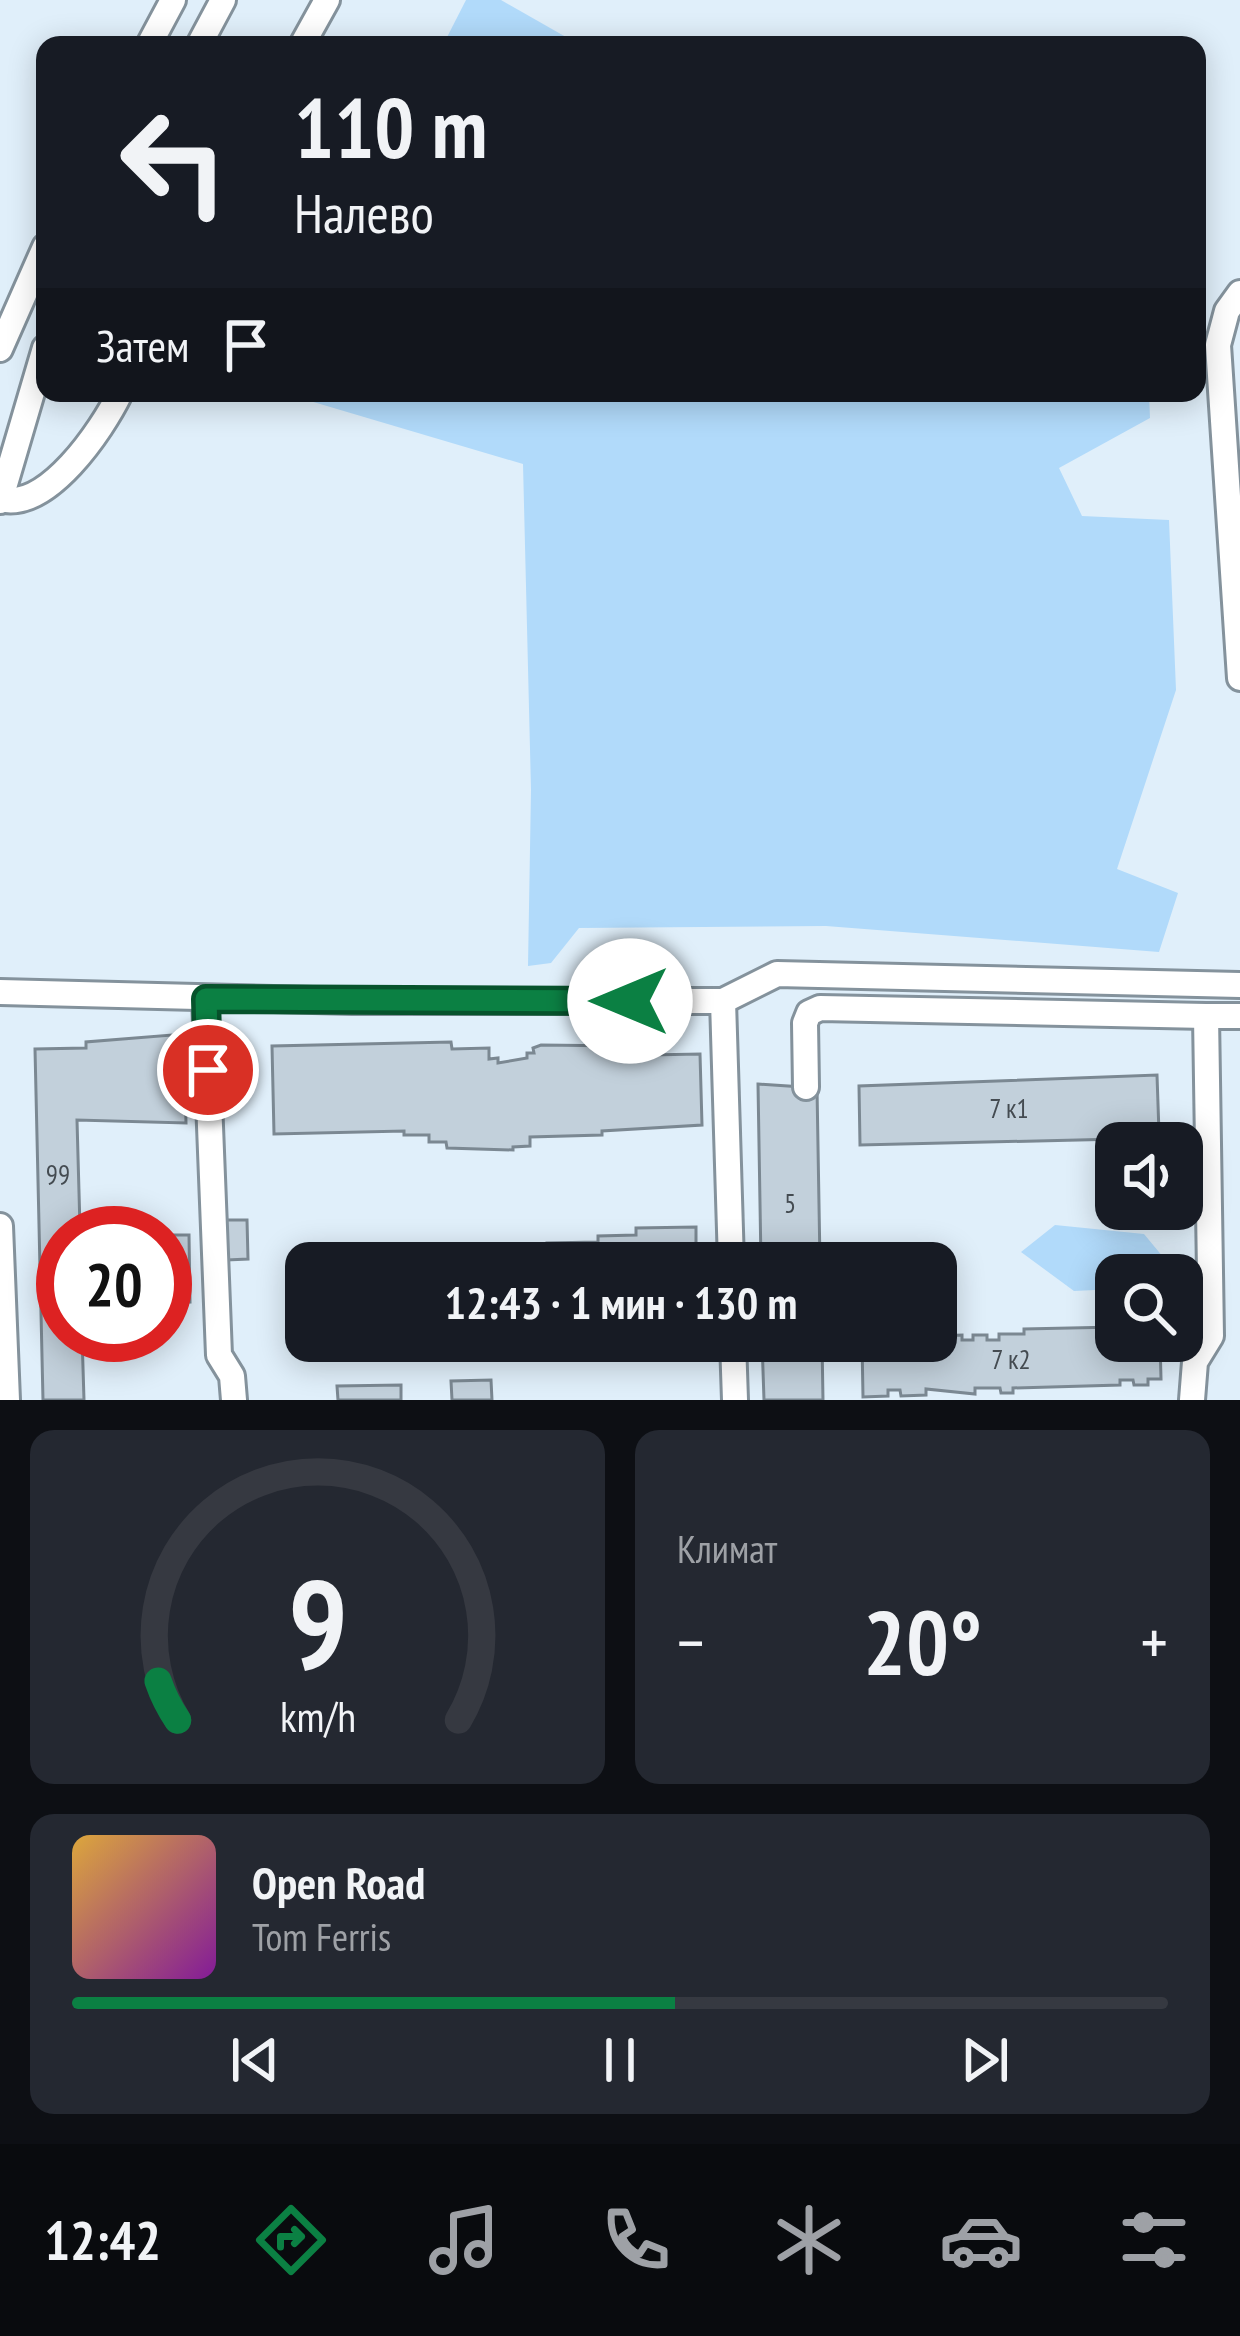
<!DOCTYPE html>
<html lang="ru">
<head>
<meta charset="utf-8">
<style>
	body { margin:0; font-family:"PT Sans Narrow",sans-serif; background:#242831; color:#f1f3f6; height:100vh; display:flex; flex-direction:column; font-size:45px; white-space:nowrap }
	* { box-sizing:border-box; margin:0 }
	p { font-size:39px; color:#9ea1a6 }
	.icon { flex:none; width:66px; height:66px; fill:none; stroke:currentColor; stroke-width:2; stroke-linecap:round; stroke-linejoin:round }
	.map { position:relative; height:1400px; overflow:hidden }
	.side { display:flex; flex-direction:column; gap:30px; padding:30px; background:#0d0f14; flex:1 }
	.side>* { flex:none }
	.hud { position:absolute; left:36px; top:36px; width:1170px; height:366px; border-radius:24px; box-shadow:0 6px 30px #0003; background:#171b24; color:#f1f3f6; overflow:hidden }
	.buttons { position:absolute; left:1095px; top:1122px; display:grid; gap:24px }
	.buttons a { display:grid; place-items:center; width:108px; height:108px; border-radius:24px; background:#171b24; box-shadow:0 6px 30px #0003; font-size:60px }
	.speed { position:absolute; left:36px; top:1206px; display:flex; gap:24px; font-size:60px; font-weight:700; text-align:center }
	.speed>* { display:grid; place-content:center; width:156px; height:156px; border-radius:50%; background:#171b24; box-shadow:0 6px 30px #0003; line-height:1 }
	.speed .limit { border:18px solid #d22; background:#fff; color:#111 }
	.pin { position:absolute; display:grid; place-items:center; width:102px; height:102px; color:#fff; margin:-51px; border:6px solid #fff; border-radius:50%; box-shadow:0 3px 12px #0007 }
	.me { position:absolute; width:132px; margin:-66px; rotate:270deg; stroke-linejoin:round; filter:drop-shadow(0 0 9px #0008) }
	.turn { display:flex; align-items:center; gap:42px; height:252px; padding:0 60px; font-size:54px }
	.turn .icon { width:156px; height:156px; stroke-width:2.5 }
	.turn b { display:block; font-size:84px; line-height:102px }
	.then { display:flex; align-items:center; height:114px; padding:0 60px; background:#0003; gap:24px; font-size:45px }
	.big { font-size:90px; font-weight:600; line-height:1.1 }
	.side .tile { flex:1; display:flex; flex-direction:column; justify-content:center; gap:18px; min-width:0; padding:0 42px; border-radius:24px; background:#242831 }
	.side .dial { align-items:center; gap:0 }
	.dial svg { height:312px; overflow:visible; fill:none; stroke:#363941; stroke-width:7; stroke-linecap:round; text-anchor:middle }
	.dial text { fill:#f1f3f6; stroke:none }
	.song { display:flex; align-items:center; gap:36px }
	.cover { width:144px; height:144px; border-radius:18px; background:linear-gradient(135deg,hsl(40 70% 55%),hsl(290 70% 35%)) }
	.played { height:12px; border-radius:6px; background:linear-gradient(90deg,#0b8043 55%,#363941 55%) }
	.keys { display:flex; justify-content:space-around; direction:ltr }
	.heat { display:flex; justify-content:space-between; align-items:center; font-size:66px; direction:ltr }
	.side .tiles { flex:1; display:grid; gap:30px; grid-template-columns:1fr 1fr }
	.tile:last-child { grid-column:span 2 }
	.trip { position:absolute; left:285px; top:1242px; width:672px; height:120px; border-radius:24px; background:#171b24; box-shadow:0 6px 30px #0003; font-weight:600; line-height:120px; text-align:center }
	.tab-bar { display:flex; height:192px; justify-content:space-around; align-items:center; background:#090b0e; color:#9ea1a6 }
	.tab-bar .icon { width:84px; height:84px }
	.tab-bar .on { color:#0b8043 }
	.tab-bar b { font-size:54px; color:#f1f3f6 }
	.map>svg:first-child { display:block }
	.green { fill:#b1dafa }
	.building { fill:#c2d0db; stroke:#7b8892; stroke-width:3 }
	.lines { fill:none; stroke-linecap:round; stroke-linejoin:round }
	.minor-casing { stroke:#84929c; stroke-width:30 }
	.minor { stroke:#fff; stroke-width:24 }
	.route-casing { stroke:#07532c; stroke-width:30 }
	.route { stroke:#0b8043; stroke-width:21 }
	.labels { text-anchor:middle; stroke-width:12; stroke-linejoin:round; paint-order:stroke }
	.number-label { font-size:27px; fill:#444b51 }
</style>
</head>
<body>
<div class="map">
<svg width="1240" height="1400" viewBox="0 0 1240 1400">
	<rect width="100%" height="100%" fill="#e0effa"/>
	<g class="green">
		<polygon points="466,0 501,0 580,45 443,45"/>
		<polygon points="283,393 1149,393 1150,418 1059,468 1082,516 1169,520 1176,690 1117,869 1178,893 1159,952 826,926 579,928 551,963 528,966 531,790 523,464"/>
		<polygon points="1055,1225 1144,1234 1178,1275 1116,1275 1116,1289 1074,1291 1021,1252"/>
	</g>
	<g class="building">
		<polygon points="184,1034 186,1123 77,1120 80,1228 138,1226 138,1233 63,1233 63,1335 82,1335 84,1400 43,1400 35,1049 86,1048 86,1042"/>
		<polygon points="451,1042 452,1049 489,1048 489,1059 498,1058 498,1063 527,1058 527,1053 534,1053 533,1048 541,1045 624,1046 624,1051 649,1051 649,1055 700,1054 702,1125 602,1131 602,1135 530,1137 530,1146 513,1147 513,1150 447,1148 446,1142 429,1142 429,1135 404,1135 404,1131 274,1134 272,1046"/>
		<polygon points="1157,1075 1159,1133 1118,1133 1119,1139 860,1145 859,1086"/>
		<polygon points="758,1084 817,1088 820,1263 761,1263"/>
		<polygon points="226,1220 247,1220 248,1259 227,1260"/>
		<polygon points="696,1227 696,1263 548,1263 547,1243 598,1242 598,1236 636,1235 636,1228"/>
		<polygon points="172,1235 189,1235 190,1302 165,1303 165,1241 172,1241"/>
		<polygon points="1116,1327 1116,1341 1160,1341 1161,1379 1148,1379 1148,1385 1134,1385 1133,1380 1120,1380 1120,1385 1013,1388 1013,1393 1001,1393 1000,1388 975,1388 975,1394 926,1389 926,1395 901,1396 900,1390 888,1390 888,1396 863,1397 862,1341 936,1341 936,1336 962,1335 962,1340 973,1340 973,1335 987,1335 987,1340 999,1340 999,1334 1024,1334 1024,1329"/>
		<polygon points="762,1341 822,1341 823,1400 764,1400"/>
		<polygon points="491,1380 492,1400 452,1400 451,1381"/>
		<polygon points="401,1385 401,1400 338,1400 337,1386"/>
	</g>
	<g class="lines">
		<defs>
			<g id="minor">
				<polyline points="149,45 173,0"/>
				<polyline points="199,45 223,0"/>
				<polyline points="302,45 327,0"/>
				<polyline points="1240,293 1227,311 1218,345 1240,678"/>
				<polyline points="0,349 45,247"/>
				<path d="M0 499C47 512 102 430 120 393"/>
				<polyline points="0,501 45,348"/>
				<polyline points="0,992 352,1001 723,1001 777,974 1240,985"/>
				<polyline points="205,999 219,1355 232,1376 234,1400"/>
				<polyline points="723,1001 731,1263"/>
				<polyline points="806,1087 805,1023 809,1013 820,1008 1206,1016"/>
				<polyline points="0,1226 7,1400"/>
				<polyline points="733,1341 735,1400"/>
				<polyline points="1192,1400 1195,1362 1211,1336 1206,1016 1240,1016"/>
			</g>
		</defs>
		<use href="#minor" class="minor-casing"/>
		<use href="#minor" class="minor"/>
	</g>
	<g class="lines">
		<defs>
			<polyline id="route" points="208,1070 206,999 630,1001"/>
		</defs>
		<use href="#route" class="route-casing"/>
		<use href="#route" class="route"/>
	</g>
	<g class="labels">
		<g class="number-label">
			<text x="1009" y="1118">7 к1</text>
			<text x="58" y="1184">99</text>
			<text x="790" y="1213">5</text>
			<text x="1011" y="1369">7 к2</text>
		</g>
	</g>
</svg>
<div class="buttons">
<a><svg class="icon" aria-label="sound" viewBox="0 0 24 24"><path d="M4 9h4l5-4v14l-5-4H4zM17 9q2 3 0 6"/></svg></a>
<a><svg class="icon" aria-label="search" viewBox="0 0 24 24"><circle cx="10" cy="10" r="6"/><path d="M15 15l6 6"/></svg></a>
</div>
<div class="speed"><div class="limit">20</div></div>
<div class="pin" style="left:208px;top:1070px;background:#d93025"><svg class="icon" aria-label="arrive" viewBox="0 0 24 24"><path d="M6 21V4h12l-3 4 3 4H6"/></svg></div>
<svg class="me" style="left:630px;top:1001px" viewBox="-20 -20 40 40"><circle r="19" fill="#fff"/><path d="M0-13L10 11 0 6-10 11z" fill="#0b8043"/></svg>
<div class="trip">12:43 · 1 мин · 130 m</div>
<div class="hud">
<div class="turn"><svg class="icon" aria-label="left" viewBox="0 0 24 24"><path d="M17 20v-9H6M10 6l-5 5 5 5"/></svg><div><b>110 m</b>Налево</div></div>
<div class="then">Затем<svg class="icon" aria-label="arrive" viewBox="0 0 24 24"><path d="M6 21V4h12l-3 4 3 4H6"/></svg></div>
</div>
</div>
<section class="side">
<div class="tiles">
<div class="tile dial"><svg viewBox="0 0 100 80">
<path d="M14 69A42 42 0 1 1 86 69"/>
<path d="M14 69A42 42 0 0 1 9 59" stroke="#0b8043"/>
<text x="50" y="56" font-size="32" font-weight="700">9</text>
<text x="50" y="72" font-size="11">km/h</text>
</svg></div>
<div class="tile"><p>Климат</p>
<div class="heat"><a>−</a><b class="big">20°</b><a>+</a></div>
</div>
<div class="tile">
<div class="song"><i class="cover"></i><div><b>Open Road</b><p>Tom Ferris</p></div></div>
<div class="played"></div>
<div class="keys"><svg class="icon" aria-label="previous" viewBox="0 0 24 24"><path d="M18 5L8 12l10 7zM5 5v14"/></svg><svg class="icon" aria-label="pause" viewBox="0 0 24 24"><path d="M8 5v14M16 5v14"/></svg><svg class="icon" aria-label="next" viewBox="0 0 24 24"><path d="M6 5l10 7-10 7zM19 5v14"/></svg></div>
</div>
</div>
</section>
<nav class="tab-bar">
<b>12:42</b>
<svg class="icon on" aria-label="directions" viewBox="0 0 24 24"><path d="M12 3l9 9-9 9-9-9zM9 14v-3h6M13 9l2 2-2 2"/></svg>
<svg class="icon" aria-label="music" viewBox="0 0 24 24"><path d="M9 18V5l10-2v13"/><circle cx="6" cy="18" r="3"/><circle cx="16" cy="16" r="3"/></svg>
<svg class="icon" aria-label="phone" viewBox="0 0 24 24"><path d="M5 4h4l2 5-3 2q2 4 5 5l2-3 5 2v4C11 20 4 13 5 4z"/></svg>
<svg class="icon" aria-label="climate" viewBox="0 0 24 24"><path d="M12 3v18M4 7l16 10M4 17L20 7"/></svg>
<svg class="icon" aria-label="car" viewBox="0 0 24 24"><path d="M5 17H2v-5l4-1 3-4h7l3 4 3 1v5h-3M9 17h6M6 11h13"/><circle cx="7" cy="17" r="2"/><circle cx="17" cy="17" r="2"/></svg>
<svg class="icon" aria-label="filters" viewBox="0 0 24 24"><path d="M4 7h16M4 17h16"/><circle cx="9" cy="7" r="2"/><circle cx="15" cy="17" r="2"/></svg>
</nav>
</body>
</html>
